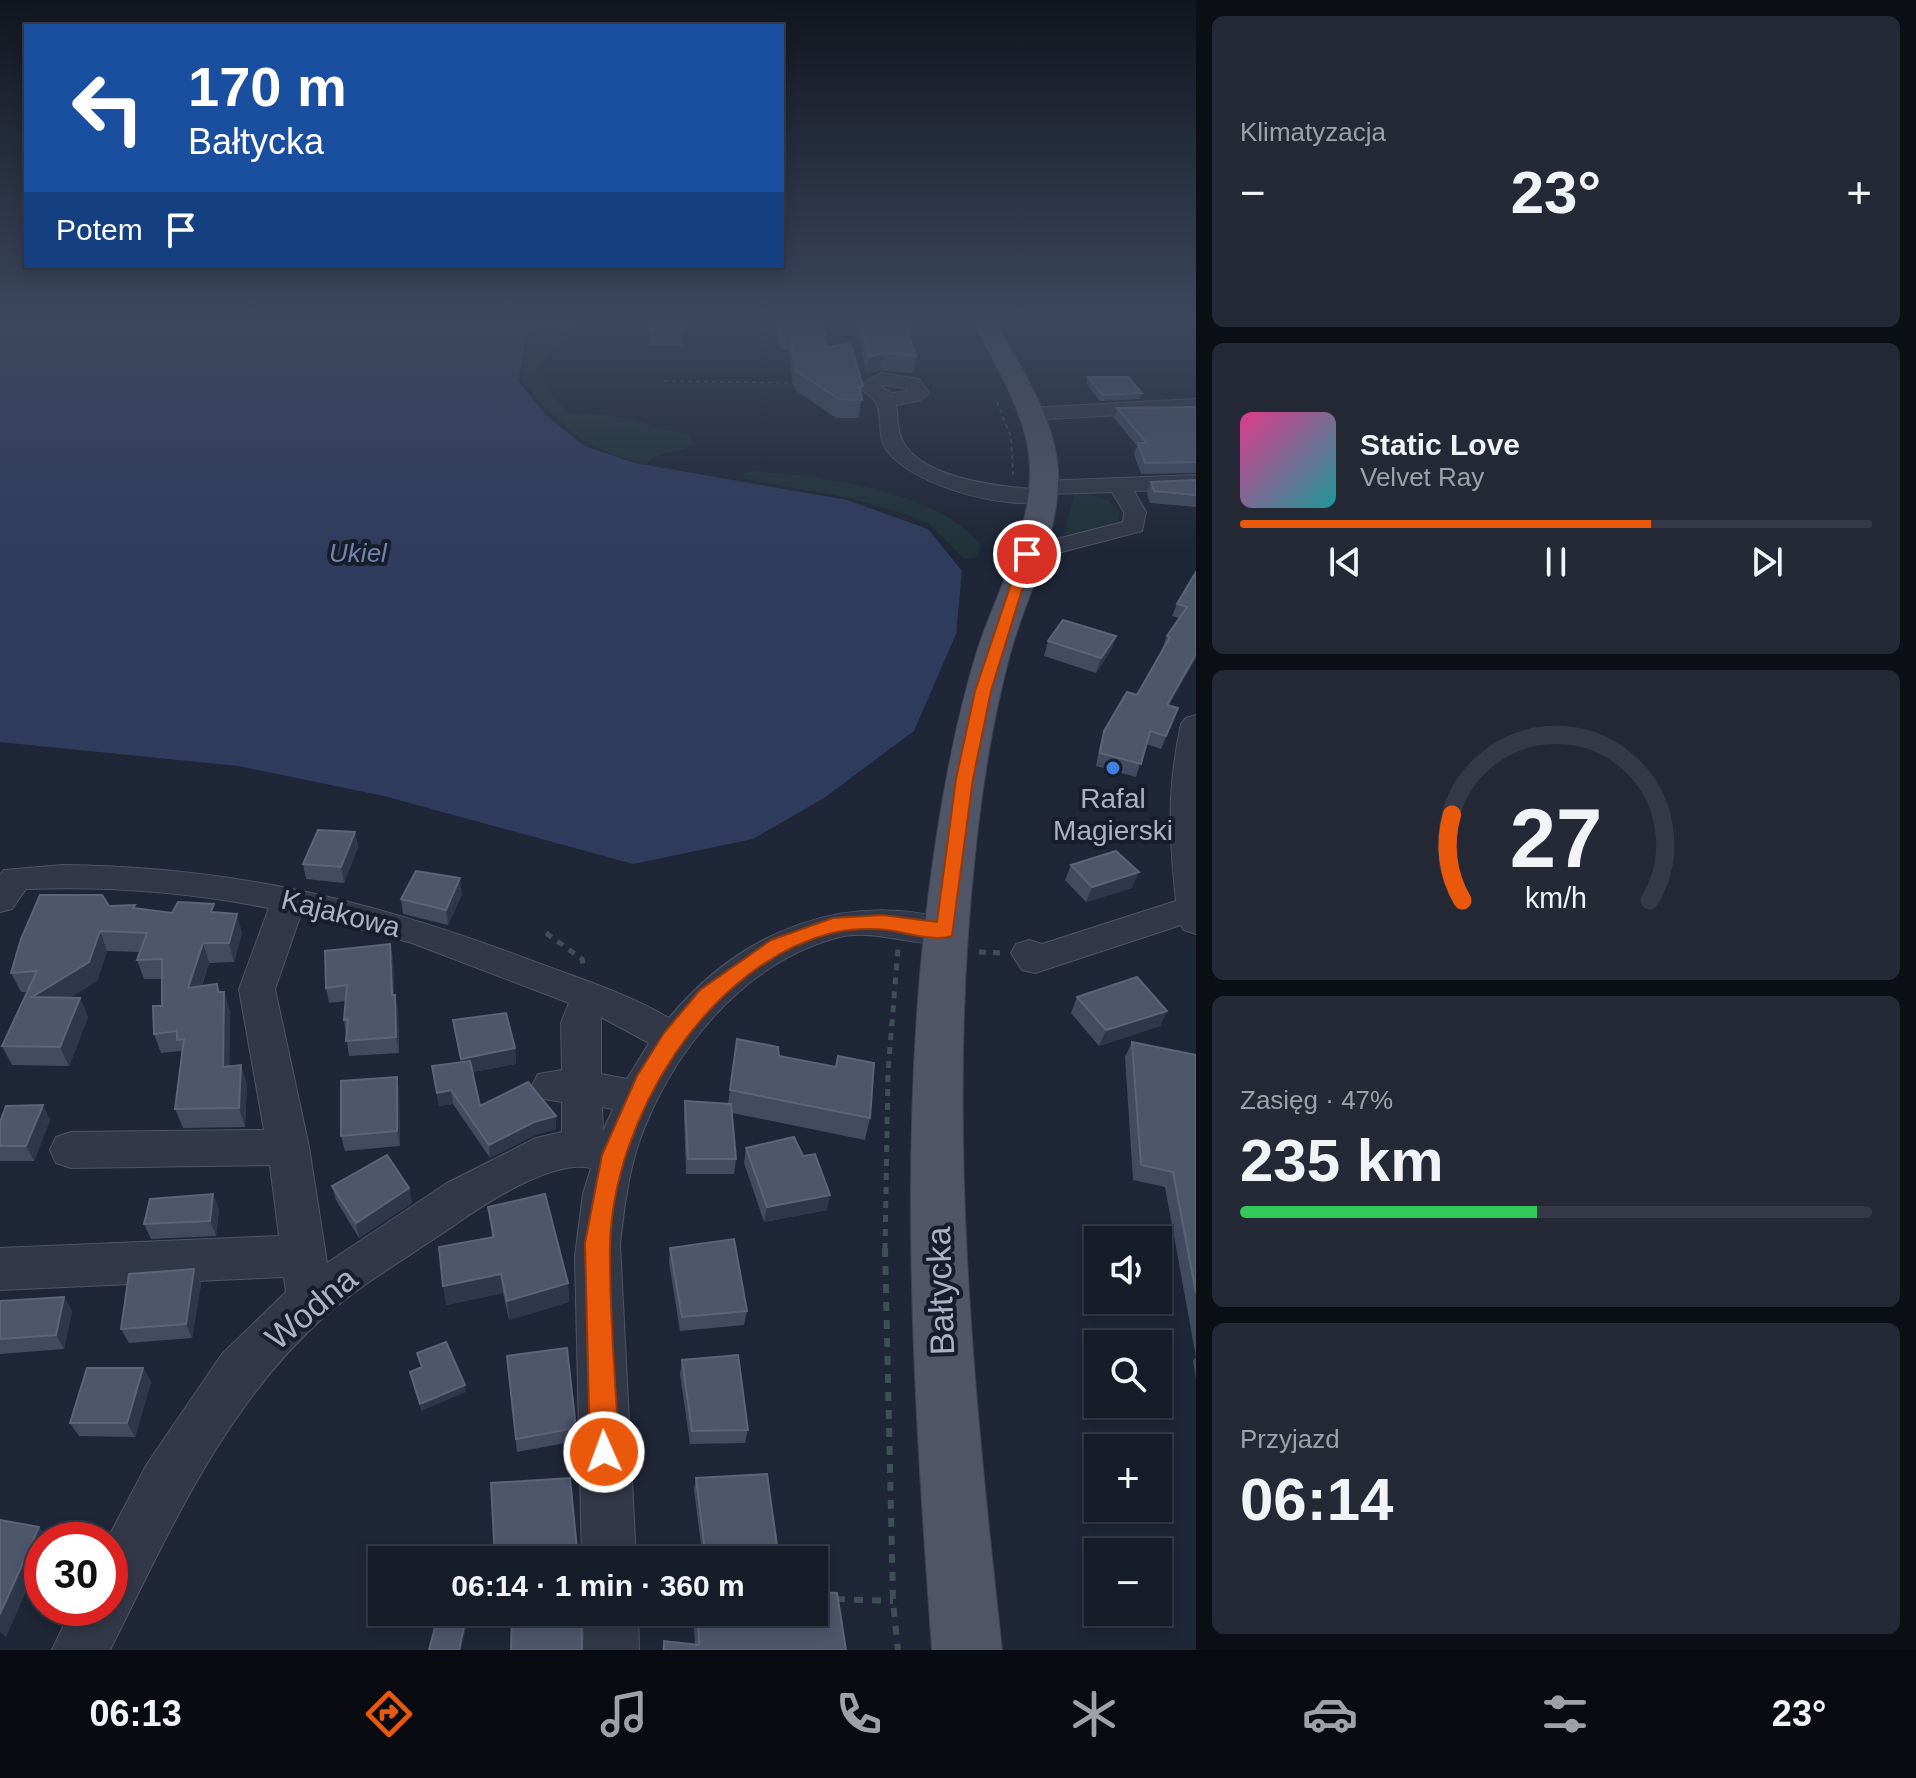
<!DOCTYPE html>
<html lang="pl">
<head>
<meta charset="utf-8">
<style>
	body { margin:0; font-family:Arial,sans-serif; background:#242935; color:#f1f3f6; height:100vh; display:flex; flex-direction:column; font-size:30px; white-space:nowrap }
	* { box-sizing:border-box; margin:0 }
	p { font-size:26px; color:#9ea1a8 }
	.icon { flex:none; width:44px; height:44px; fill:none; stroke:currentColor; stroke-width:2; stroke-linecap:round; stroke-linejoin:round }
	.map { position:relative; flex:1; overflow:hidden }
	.details { display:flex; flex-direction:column; gap:16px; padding:16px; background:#0d0f17; width:720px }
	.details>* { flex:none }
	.banner { position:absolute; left:24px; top:24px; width:760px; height:244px; border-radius:0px; box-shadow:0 4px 12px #0003,0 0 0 2px #363a46; background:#1a4fa0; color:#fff; overflow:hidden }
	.tools { position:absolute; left:1084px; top:1226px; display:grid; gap:16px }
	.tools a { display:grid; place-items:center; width:88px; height:88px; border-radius:0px; background:#171c29; box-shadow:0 4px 12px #0003,0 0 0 2px #363a46; font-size:40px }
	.speed { position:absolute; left:24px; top:1522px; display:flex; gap:16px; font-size:40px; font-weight:700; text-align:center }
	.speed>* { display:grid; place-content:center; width:104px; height:104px; border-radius:50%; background:#171c29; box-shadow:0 4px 12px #0003,0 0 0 2px #363a46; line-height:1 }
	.speed .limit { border:12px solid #d22; background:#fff; color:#111 }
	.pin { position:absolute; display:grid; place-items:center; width:68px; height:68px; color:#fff; margin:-34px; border:4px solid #fff; border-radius:50%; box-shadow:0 2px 8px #0007 }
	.me { position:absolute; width:88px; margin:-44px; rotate:358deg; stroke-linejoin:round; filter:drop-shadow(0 0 6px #0008) }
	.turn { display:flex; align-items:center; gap:28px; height:168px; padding:0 32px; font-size:36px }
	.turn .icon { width:104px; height:104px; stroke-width:2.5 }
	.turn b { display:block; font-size:56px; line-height:68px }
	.then { display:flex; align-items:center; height:76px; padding:0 32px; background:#0003; gap:16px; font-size:30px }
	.big { font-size:60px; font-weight:700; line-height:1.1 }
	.details .tile { flex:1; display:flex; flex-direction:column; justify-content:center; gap:12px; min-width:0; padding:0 28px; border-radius:12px; background:#242935 }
	.details .dial { align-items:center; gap:0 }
	.dial svg { height:208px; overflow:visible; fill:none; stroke:#363a46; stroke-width:7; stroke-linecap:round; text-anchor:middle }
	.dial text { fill:#f1f3f6; stroke:none }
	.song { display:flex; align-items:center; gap:24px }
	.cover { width:96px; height:96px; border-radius:12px; background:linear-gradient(135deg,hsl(330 70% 55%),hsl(180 70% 35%)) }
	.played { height:8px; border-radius:4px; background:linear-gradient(90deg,#ea580c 65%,#363a46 65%) }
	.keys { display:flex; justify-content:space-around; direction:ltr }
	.heat { display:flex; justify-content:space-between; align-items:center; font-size:44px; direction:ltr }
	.charge { height:12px; border-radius:6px; background:linear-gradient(90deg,#34c759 47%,#363a46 0) }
	.trip { position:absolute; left:368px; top:1546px; width:460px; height:80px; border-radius:0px; background:#171c29; box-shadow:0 4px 12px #0003,0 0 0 2px #363a46; font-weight:700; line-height:80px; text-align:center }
	.tabs { display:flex; height:128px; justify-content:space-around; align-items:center; background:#090b10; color:#9ea1a8 }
	.tabs .icon { width:56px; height:56px }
	.tabs .current { color:#ea580c }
	.tabs b { font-size:36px; color:#f1f3f6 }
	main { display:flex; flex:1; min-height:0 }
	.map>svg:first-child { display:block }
	.green { fill:#203238 }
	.water { fill:#2f3c5d }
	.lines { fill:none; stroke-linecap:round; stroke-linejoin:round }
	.minor-casing { stroke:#505566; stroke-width:2 }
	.major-casing { stroke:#3c4151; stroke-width:2 }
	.path-far2 { stroke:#3e4f55; stroke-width:2; stroke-dasharray:4 4; stroke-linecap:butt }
	.path-far1 { stroke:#3e4f55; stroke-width:5; stroke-dasharray:7 7; stroke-linecap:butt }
	.path { stroke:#3e4f55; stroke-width:6; stroke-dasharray:9 9; stroke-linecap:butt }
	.minor { fill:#323847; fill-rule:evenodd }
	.major { fill:#505668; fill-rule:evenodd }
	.wall { fill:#424b60 }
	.shaded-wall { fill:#2f374b }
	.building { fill:#4d566b; stroke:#5c6479; stroke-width:2 }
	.route { fill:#ea580c; stroke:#983908; stroke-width:2 }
	.shop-dot { fill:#3f7fe0; stroke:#181d2c; stroke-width:3 }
	.labels { text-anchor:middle; stroke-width:8; stroke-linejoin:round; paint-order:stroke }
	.far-water-label { font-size:26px; font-style:italic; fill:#7384af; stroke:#181d2c }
	.poi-label { font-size:28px; fill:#acb2c5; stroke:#181d2c }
	.street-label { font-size:28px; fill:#acb2c5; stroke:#181d2c }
	.near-street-label { font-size:34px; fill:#acb2c5; stroke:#181d2c }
</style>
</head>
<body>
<main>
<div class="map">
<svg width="1196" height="1650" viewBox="0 0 1196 1650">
	<rect width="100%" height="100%" fill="#1f2637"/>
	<g class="green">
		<path d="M554 320H576L538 367 549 392 569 413C599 415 627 414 654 427 665 432 678 429 690 435L693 443C679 456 661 448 647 463 592 455 555 423 522 381L529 336Z"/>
		<path d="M754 471C821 477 938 489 981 546L978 557 964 559 929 524 908 515 849 498 744 479V473Z"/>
		<polygon points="1075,491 1108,500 1120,512 1119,522 1063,540"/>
	</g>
	<polygon class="water" points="0,320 554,320 527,336 518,381 546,415 584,446 635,463 847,500 928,529 962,571 956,634 914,731 824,798 753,839 633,864 384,796 238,766 0,742"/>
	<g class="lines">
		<defs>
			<g id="minor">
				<path d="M881 373 919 379 929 393 920 400 896 405C898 417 897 432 903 442 923 478 995 486 1031 489L1034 483 1042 481 1196 475V489L1134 491 1146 512 1142 531 1027 561 1018 559 1015 554 1018 549 1123 522 1124 512 1112 492 1051 494 1049 501C1007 511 914 486 887 451 876 436 884 418 876 403 874 398 864 392 859 386ZM884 385 906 388 908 391 892 393 880 387Z"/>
				<polygon points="1196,399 1196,411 1028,420 1018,414 1028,408"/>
				<path d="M1196 715V934L1184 930 1181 925 1035 973 1022 970 1011 953 1016 944 1029 940 1042 944 1176 901C1169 834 1167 790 1181 724L1186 718Z"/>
				<path d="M63 865C234 867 371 900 530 960 577 978 625 992 669 1018 741 931 847 888 957 922L963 931 957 940C919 952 876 926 836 938 741 964 671 1053 639 1142 628 1175 624 1209 620 1244L636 1560H582L575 1256 583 1194 591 1168C554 1159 489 1201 459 1222 415 1253 365 1281 325 1316 223 1407 170 1531 110 1650H52L72 1608H110L107 1540 147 1464 222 1354 286 1292 284 1277 0 1290V1248L279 1236 270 1165 71 1168 56 1163 50 1150 56 1137 71 1132 264 1130 239 989 269 908C189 892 107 886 26 889L12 909 0 912V875L4 870ZM301 914 412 943 569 1003 561 1023 562 1070 538 1074 532 1086 538 1098 562 1102V1132L536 1138 447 1183 327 1263 309 1147 275 989ZM601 1017 649 1043 627 1079 601 1074ZM602 1107 613 1109 603 1131Z"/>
				<polygon points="584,1612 638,1612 639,1650 583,1650"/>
			</g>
			<path id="major" d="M973 320H995C1019 365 1055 418 1058 470 1061 531 1029 590 1012 647 993 715 982 786 975 855 946 1120 973 1386 1002 1650H932C913 1385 895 1118 934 854 944 785 957 715 978 648 997 591 1030 534 1030 472 1031 420 995 366 973 320Z"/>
		</defs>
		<use href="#minor" class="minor-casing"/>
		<use href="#major" class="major-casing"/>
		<g class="path-far2">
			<polyline points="664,381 793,383"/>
			<polyline points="997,402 1011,437 1013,475"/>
		</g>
		<g class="path-far1">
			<polyline points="546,933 582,959 584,968"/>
			<polyline points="979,952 1002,953"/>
			<polyline points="885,1250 888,1072 898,949"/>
		</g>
		<g class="path">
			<polyline points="885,1248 893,1601 898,1650"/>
			<polyline points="836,1599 893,1601"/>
		</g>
		<use href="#minor" class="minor"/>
		<use href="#major" class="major"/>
	</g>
	<g class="wall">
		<polygon points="651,320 683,320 682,346 650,345"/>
		<polygon points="778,320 821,320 827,347 863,386 859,418 836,418 794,389 788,349 780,349 777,329"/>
		<polygon points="856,320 904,320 916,356 913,373 881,370 866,373"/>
		<polygon points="1088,377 1142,393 1140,399 1100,401 1086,383"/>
		<polygon points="1196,407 1196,473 1141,474 1134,454 1137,446 1114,418 1117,408"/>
		<polygon points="1196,480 1196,507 1150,503 1147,494 1151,482"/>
		<polygon points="1196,572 1196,658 1169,705 1178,708 1161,749 1146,744 1136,777 1096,766 1100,744 1104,731 1137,695 1163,649 1162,649 1167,636 1179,618 1172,616 1177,604"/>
		<polygon points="1116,636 1111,650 1096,673 1044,656 1048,641"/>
		<polygon points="355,832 358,847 344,883 306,879 303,864"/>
		<polygon points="1071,865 1132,888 1086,902 1065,880"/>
		<polygon points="462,894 448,925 403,914 401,899"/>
		<polygon points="109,906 172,913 216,912 242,933 234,962 209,963 202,986 217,984 220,992 224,992 230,1012 229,1066 247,1084 245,1127 183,1128 175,1109 182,1054 181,1051 161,1053 154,1034 162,1006 162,979 144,979 137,960 140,952 107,951 97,981 70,997 80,998 88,1017 69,1066 12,1065 2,1046 28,992 21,992 11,973"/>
		<polygon points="390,944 393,959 394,995 398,1011 399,1053 349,1056 344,1020 346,1001 329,1003 326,988"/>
		<polygon points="1077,997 1167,1011 1160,1026 1099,1046 1071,1013"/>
		<polygon points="453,1020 515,1048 516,1064 473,1072 480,1106 556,1116 556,1129 535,1135 490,1158 453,1104 439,1106 432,1066 461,1062"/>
		<polygon points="1132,1042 1196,1055 1196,1379 1193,1361 1196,1357 1165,1187 1133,1180 1125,1057"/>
		<polygon points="779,1056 835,1067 838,1056 870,1118 865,1140 732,1113 736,1159 734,1174 686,1174 684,1116 685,1101 728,1104 730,1090"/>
		<polygon points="397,1077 399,1093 400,1146 345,1151 341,1136"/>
		<polygon points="50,1120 34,1161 0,1161 0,1122"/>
		<polygon points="746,1148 827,1210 764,1222 744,1163"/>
		<polygon points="332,1186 409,1188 412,1203 359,1238 336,1200"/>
		<polygon points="488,1207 568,1283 569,1302 509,1320 503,1293 446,1305 492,1237"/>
		<polygon points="219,1209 216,1236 151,1239 144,1224"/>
		<polygon points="670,1248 747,1311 744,1325 680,1331 669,1262"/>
		<polygon points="194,1269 201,1284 192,1338 129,1343 121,1329"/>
		<polygon points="64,1297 72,1311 64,1349 0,1354 0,1301"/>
		<polygon points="507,1356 576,1428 576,1441 517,1452"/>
		<polygon points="682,1360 748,1430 745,1443 690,1444 680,1374"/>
		<polygon points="143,1368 151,1382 135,1437 79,1436 70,1423"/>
		<polygon points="696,1478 779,1560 703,1560 694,1490"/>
		<polygon points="693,1612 814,1612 846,1650 662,1650 664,1641 695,1645"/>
	</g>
	<g class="shaded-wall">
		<polygon points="884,353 881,370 866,373 869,357"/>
		<polygon points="1116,636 1111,650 1096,673 1101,658"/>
		<polygon points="1196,654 1196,658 1162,718 1167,705"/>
		<polygon points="355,832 358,847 344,883 341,867"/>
		<polygon points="1139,872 1132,888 1086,902 1092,887"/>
		<polygon points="460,878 462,894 448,925 446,910"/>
		<polygon points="237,914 242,933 234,962 229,943"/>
		<polygon points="100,931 107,951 97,981 41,1016 32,997"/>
		<polygon points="203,943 209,963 195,1007 188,988"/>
		<polygon points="390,944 393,959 394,1011 392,995"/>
		<polygon points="224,992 230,1012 229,1086 223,1067"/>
		<polygon points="395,995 398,1011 399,1053 396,1037"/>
		<polygon points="80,998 88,1017 69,1066 60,1047"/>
		<polygon points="1167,1011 1160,1026 1099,1046 1106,1030"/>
		<polygon points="515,1048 516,1064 463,1074 461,1059"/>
		<polygon points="241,1065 247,1084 245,1127 239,1108"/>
		<polygon points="397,1077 399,1093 400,1146 397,1131"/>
		<polygon points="451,1090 453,1104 439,1106 437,1093"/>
		<polygon points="43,1105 50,1120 34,1161 26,1146"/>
		<polygon points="556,1116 556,1129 535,1135 490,1158 489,1145 534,1122"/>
		<polygon points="409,1188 412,1203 359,1238 356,1223"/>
		<polygon points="213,1194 219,1209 216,1236 210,1221"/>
		<polygon points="830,1195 827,1210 764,1222 767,1207"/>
		<polygon points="194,1269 201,1284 192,1338 186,1324"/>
		<polygon points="501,1274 503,1293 446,1305 443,1286"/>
		<polygon points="568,1283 569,1302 509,1320 507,1301"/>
		<polygon points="64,1297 72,1311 64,1349 56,1335"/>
		<polygon points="143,1368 151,1382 135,1437 127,1423"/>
		<polygon points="465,1385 466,1392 421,1411 420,1404"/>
		<polygon points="39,1527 49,1539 49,1540 42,1540 42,1555 6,1637 0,1632 0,1614"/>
		<polygon points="467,1612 470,1612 461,1650 459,1650"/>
	</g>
	<g class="building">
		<polygon points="651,320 683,320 683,331 650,330"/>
		<polygon points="780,320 821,320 827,347 850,343 863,386 859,386 862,400 839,399 796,371 790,332 781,332"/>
		<polygon points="861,320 904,320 916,356 884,353 869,357"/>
		<polygon points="1088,377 1128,377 1142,393 1102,395"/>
		<polygon points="1196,407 1196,462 1145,463 1138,443 1147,443 1117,408"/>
		<polygon points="1196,480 1196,495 1154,491 1151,482"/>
		<polygon points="1196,572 1196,654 1167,705 1178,708 1166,736 1150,731 1141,764 1100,753 1104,731 1127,692 1137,695 1170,637 1167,636 1187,607 1177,604"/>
		<polygon points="1063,620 1116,636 1101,658 1048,641"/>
		<polygon points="318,830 355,832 341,867 303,864"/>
		<polygon points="1116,851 1139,872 1092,887 1071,865"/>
		<polygon points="416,871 460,878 446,910 401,899"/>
		<polygon points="40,895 102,895 109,906 135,905 133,908 172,913 178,902 214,904 211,912 237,914 229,943 203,943 188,988 217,984 218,992 224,992 223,1067 241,1065 239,1108 175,1109 184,1039 177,1040 177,1031 154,1034 153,1006 162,1006 162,959 137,960 147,933 100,931 89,962 32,997 80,998 60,1047 2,1046 37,971 11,973 21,939"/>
		<polygon points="390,944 392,995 395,995 396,1037 346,1041 348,1019 344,1020 347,985 326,988 325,951"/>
		<polygon points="1137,977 1167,1011 1106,1030 1077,997"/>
		<polygon points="506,1013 515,1048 461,1059 453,1020"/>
		<polygon points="737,1039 778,1047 779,1056 836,1067 838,1056 874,1063 870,1118 730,1090"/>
		<polygon points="1132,1042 1196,1055 1196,1293 1173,1172 1141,1165"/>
		<polygon points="470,1061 480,1106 528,1082 556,1116 534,1122 489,1145 451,1090 437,1093 432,1066"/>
		<polygon points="397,1077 397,1131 341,1136 341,1081"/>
		<polygon points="685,1101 731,1104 736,1159 688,1159"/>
		<polygon points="43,1105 26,1146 0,1146 0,1122 6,1106"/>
		<polygon points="794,1137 803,1156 815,1154 830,1195 767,1207 746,1148"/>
		<polygon points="387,1155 409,1188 356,1223 332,1186"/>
		<polygon points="213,1194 210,1221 144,1224 150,1199"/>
		<polygon points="545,1194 568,1283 507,1301 501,1274 443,1286 439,1247 494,1237 488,1207"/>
		<polygon points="734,1239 747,1311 682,1317 670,1248"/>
		<polygon points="194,1269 186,1324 121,1329 129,1274"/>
		<polygon points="64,1297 56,1335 0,1339 0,1301"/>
		<polygon points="446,1342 465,1385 420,1404 410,1372 422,1367 417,1353"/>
		<polygon points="567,1348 576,1428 516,1439 507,1356"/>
		<polygon points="738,1355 748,1430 692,1431 682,1360"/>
		<polygon points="87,1368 143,1368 127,1423 70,1423"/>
		<polygon points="767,1474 779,1560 706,1560 696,1478"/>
		<polygon points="570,1478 578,1560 495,1560 491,1483"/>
		<polygon points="0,1520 39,1527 0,1614"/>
		<polygon points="814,1592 837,1593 846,1650 664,1650 664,1641 699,1645 698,1612 814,1612"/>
		<polygon points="439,1612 467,1612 459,1650 429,1650"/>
		<polygon points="512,1612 581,1612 582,1650 511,1650"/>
	</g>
	<linearGradient id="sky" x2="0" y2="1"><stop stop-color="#11151e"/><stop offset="0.58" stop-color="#3c475e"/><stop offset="1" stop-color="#3c475e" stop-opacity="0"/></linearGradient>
	<rect width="1196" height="551" fill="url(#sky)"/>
	<path class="route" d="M1022 551 1033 554 991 691 973 779 952 936C933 942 906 932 887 930 871 928 848 929 832 933 706 965 613 1120 610 1245 609 1314 616 1383 619 1452L614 1462 604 1466 594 1462 590 1452 585 1243 602 1155 637 1076 664 1033 700 990 771 940 833 918 882 915 937 922 956 779 975 691Z"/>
	<circle class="shop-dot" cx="1113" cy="768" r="8"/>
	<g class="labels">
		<g class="far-water-label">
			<text x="358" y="562">Ukiel</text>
		</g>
		<g class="poi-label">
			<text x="1113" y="808">Rafal<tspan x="1113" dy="32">Magierski</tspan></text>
		</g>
		<g class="street-label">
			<text transform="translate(341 913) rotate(14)" y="10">Kajakowa</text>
		</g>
		<g class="near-street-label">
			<text transform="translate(940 1291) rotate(-92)" y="12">Bałtycka</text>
			<text transform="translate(311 1308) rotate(-40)" y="12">Wodna</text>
		</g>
	</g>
</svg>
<div class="tools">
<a><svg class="icon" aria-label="sound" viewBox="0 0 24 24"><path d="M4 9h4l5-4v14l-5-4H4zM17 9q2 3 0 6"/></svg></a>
<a><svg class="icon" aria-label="search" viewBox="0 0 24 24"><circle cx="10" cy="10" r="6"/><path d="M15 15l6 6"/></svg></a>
<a>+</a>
<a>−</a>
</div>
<div class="speed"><div class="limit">30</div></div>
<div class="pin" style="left:1027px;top:554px;background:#d93025"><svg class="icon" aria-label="arrive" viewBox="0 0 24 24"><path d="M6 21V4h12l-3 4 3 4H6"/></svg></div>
<svg class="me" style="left:604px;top:1452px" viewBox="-20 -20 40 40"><circle r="17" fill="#ea580c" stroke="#fff" stroke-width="3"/><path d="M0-11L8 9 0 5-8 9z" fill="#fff"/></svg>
<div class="trip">06:14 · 1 min · 360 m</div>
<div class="banner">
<div class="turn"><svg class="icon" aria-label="left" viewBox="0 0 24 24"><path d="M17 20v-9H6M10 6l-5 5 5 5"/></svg><div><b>170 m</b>Bałtycka</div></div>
<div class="then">Potem<svg class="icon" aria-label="arrive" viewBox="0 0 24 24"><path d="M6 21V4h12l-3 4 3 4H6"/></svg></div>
</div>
</div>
<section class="details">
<div class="tile"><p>Klimatyzacja</p>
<div class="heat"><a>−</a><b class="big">23°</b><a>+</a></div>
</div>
<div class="tile">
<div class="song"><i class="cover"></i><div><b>Static Love</b><p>Velvet Ray</p></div></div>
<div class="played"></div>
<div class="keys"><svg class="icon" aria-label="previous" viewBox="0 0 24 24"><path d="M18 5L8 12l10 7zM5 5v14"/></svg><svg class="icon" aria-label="pause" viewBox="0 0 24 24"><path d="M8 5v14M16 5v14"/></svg><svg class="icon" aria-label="next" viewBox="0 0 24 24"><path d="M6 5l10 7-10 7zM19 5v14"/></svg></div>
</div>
<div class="tile dial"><svg viewBox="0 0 100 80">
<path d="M14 69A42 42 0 1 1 86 69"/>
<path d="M14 69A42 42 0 0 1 10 36" stroke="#ea580c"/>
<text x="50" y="56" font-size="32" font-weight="700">27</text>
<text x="50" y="72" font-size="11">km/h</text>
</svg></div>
<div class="tile"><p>Zasięg · 47%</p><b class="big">235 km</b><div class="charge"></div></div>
<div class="tile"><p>Przyjazd</p><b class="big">06:14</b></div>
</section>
</main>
<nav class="tabs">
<b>06:13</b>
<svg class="icon current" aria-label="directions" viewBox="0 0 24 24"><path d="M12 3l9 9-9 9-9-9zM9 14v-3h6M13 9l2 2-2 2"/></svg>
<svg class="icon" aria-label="music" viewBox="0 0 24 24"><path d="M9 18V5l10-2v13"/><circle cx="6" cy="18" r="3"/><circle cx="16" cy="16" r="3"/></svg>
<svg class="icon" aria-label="phone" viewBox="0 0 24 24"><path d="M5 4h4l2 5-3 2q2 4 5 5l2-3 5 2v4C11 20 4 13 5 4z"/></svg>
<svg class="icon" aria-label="climate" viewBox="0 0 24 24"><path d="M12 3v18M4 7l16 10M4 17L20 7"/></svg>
<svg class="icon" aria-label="car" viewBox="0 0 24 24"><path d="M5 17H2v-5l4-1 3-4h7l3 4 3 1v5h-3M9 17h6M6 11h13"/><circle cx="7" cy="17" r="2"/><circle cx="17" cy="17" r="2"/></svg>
<svg class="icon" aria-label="filters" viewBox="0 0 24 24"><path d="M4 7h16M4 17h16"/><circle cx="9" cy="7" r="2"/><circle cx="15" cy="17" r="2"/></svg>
<b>23°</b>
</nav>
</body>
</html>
